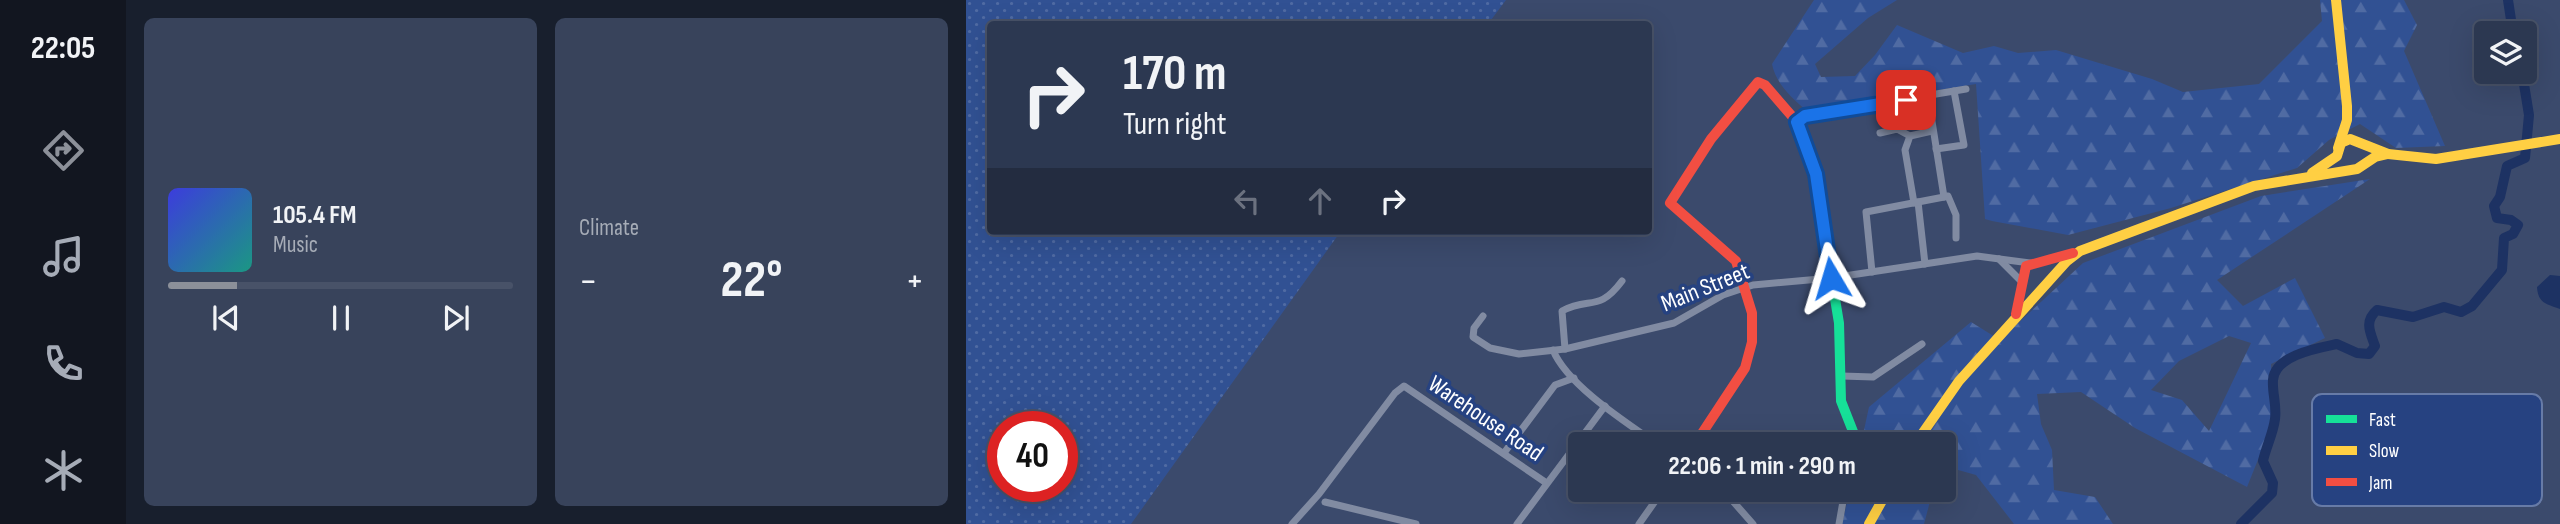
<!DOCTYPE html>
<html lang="en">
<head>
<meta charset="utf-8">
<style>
	body { margin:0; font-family:"Sofia Sans Condensed",sans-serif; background:#38435b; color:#f1f3f6; height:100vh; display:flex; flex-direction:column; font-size:26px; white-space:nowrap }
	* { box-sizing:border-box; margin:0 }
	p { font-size:23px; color:#a6acb7 }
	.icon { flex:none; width:38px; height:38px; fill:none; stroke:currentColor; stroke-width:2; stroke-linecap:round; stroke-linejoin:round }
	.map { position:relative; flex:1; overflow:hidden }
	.drawer { display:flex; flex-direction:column; gap:18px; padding:18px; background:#181f2d; width:840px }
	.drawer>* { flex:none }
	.top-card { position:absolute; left:21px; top:21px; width:665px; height:214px; border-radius:7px; box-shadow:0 7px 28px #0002,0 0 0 2px #485268; background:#2c3851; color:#f1f3f6; overflow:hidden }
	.buttons { position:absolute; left:1508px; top:21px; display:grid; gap:14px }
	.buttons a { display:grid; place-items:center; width:63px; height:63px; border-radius:7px; background:#2c3851; box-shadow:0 7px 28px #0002,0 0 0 2px #485268; font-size:35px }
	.speed { position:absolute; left:21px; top:411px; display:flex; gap:14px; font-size:35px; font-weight:700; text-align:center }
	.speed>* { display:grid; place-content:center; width:91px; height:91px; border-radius:50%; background:#2c3851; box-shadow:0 7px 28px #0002,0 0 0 2px #485268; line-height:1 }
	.speed .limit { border:10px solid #d22; background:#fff; color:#111 }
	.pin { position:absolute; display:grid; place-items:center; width:60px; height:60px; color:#fff; margin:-30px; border-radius:14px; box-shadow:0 4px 10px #0006 }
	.me { position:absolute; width:77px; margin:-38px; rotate:353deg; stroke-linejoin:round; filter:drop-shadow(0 0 5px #0008) }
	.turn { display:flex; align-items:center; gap:24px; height:147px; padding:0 21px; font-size:32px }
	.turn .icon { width:91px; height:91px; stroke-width:2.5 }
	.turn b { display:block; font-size:49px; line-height:60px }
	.lanes { display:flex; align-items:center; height:66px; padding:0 21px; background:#0003; justify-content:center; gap:35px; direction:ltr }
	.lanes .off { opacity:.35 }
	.big { font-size:52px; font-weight:700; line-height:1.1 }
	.drawer .tile { flex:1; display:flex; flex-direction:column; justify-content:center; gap:10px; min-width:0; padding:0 24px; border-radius:10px; background:#38435b }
	.song { display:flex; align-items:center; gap:21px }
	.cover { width:84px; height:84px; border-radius:10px; background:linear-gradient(135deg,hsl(240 70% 55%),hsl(170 70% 35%)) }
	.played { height:7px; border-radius:4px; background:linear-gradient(90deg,#8c9099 20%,#485268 20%) }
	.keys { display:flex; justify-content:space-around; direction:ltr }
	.heat { display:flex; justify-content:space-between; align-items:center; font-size:38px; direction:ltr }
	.drawer .tiles { flex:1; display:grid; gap:18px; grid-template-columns:repeat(2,1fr) }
	.trip { position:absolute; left:602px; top:432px; width:388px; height:70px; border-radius:7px; background:#2c3851; box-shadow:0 7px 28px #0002,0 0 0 2px #485268; font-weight:700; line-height:70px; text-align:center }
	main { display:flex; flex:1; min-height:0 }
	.tabs { display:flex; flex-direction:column; width:126px; justify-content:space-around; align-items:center; background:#121620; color:#a6acb7 }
	.tabs .icon { width:49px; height:49px }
	.tabs .on { color:#8c9099 }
	.tabs b { font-size:32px; color:#f1f3f6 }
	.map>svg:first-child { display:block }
	.grass { fill:url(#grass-dots); fill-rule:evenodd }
	.forest { fill:url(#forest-firs); fill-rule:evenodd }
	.water { fill:#1d3263 }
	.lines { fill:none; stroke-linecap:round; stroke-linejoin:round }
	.river { stroke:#1d3263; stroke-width:10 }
	.street { stroke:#818ba2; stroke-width:7 }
	.fast { stroke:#16e098; stroke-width:10 }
	.slow { stroke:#ffcf43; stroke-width:10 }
	.jam { stroke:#f24e42; stroke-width:10 }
	.route-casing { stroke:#114b97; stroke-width:18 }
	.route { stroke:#1a73e8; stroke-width:12 }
	.labels { text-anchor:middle; stroke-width:7; stroke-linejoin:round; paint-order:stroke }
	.street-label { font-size:24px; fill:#fff; stroke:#264281 }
	.key { fill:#264281; stroke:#677ba7; stroke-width:2 }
	.key-label { font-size:19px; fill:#fff }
</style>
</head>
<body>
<main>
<nav class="tabs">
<b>22:05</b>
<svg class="icon on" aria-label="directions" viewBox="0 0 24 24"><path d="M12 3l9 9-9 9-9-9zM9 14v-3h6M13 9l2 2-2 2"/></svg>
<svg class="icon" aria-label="music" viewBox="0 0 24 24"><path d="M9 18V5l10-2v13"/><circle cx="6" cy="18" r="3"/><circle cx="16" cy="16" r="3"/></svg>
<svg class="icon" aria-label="phone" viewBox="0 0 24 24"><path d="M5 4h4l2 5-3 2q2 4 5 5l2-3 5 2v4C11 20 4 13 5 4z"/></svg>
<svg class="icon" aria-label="climate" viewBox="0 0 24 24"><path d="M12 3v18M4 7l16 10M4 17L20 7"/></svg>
</nav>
<section class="drawer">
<div class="tiles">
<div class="tile">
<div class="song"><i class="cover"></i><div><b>105.4 FM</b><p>Music</p></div></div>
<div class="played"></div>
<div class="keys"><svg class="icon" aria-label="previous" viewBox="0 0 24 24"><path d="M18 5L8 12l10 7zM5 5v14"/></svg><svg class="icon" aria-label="pause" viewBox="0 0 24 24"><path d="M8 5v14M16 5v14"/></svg><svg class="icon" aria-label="next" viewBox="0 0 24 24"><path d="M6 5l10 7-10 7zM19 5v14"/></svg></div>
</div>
<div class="tile"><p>Climate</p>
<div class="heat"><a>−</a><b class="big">22°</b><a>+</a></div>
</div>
</div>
</section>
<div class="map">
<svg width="1594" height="524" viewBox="0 0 1594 524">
	<defs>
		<pattern id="grass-dots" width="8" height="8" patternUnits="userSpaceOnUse" patternTransform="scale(1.75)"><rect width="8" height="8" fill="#315193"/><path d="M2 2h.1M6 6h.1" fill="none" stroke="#506ba3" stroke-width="1.8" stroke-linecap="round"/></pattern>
		<pattern id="forest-firs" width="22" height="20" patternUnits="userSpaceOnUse" patternTransform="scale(1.75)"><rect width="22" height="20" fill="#315193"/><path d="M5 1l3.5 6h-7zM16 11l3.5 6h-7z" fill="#506ba3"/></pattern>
	</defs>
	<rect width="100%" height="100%" fill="#3b4a6c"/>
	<path class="grass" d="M0 0H540L522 24H24V231H375L165 524H0ZM37 427H96V486H37Z"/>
	<g class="forest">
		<path d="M848 0H931L902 18 849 64 855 77 889 76 909 55 931 25 997 53 1028 46 1052 53 1090 50 1186 79 1217 92 1293 84 1356 21 1354 0H1438L1451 25 1438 51 1479 146 1430 148 1394 124 1363 140 1331 168 1205 208 1102 235 1026 221 1019 219 1010 84 841 111C826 98 810 84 806 64Z"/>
		<path d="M1404 179 1251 280 1277 306 1329 278 1359 338 1305 364 1308 420 1281 487 1169 428 1115 392 1071 394 1075 424 1086 450 1088 490 1129 497 1147 524H1048L1010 475 978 466V444H895L903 407 1005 322 1034 340 1117 263 1295 196ZM1263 336 1285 343 1243 431 1216 400 1185 390 1213 361Z"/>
		<polygon points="884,490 967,490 958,524 876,524"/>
	</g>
	<path class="water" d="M1584 275 1594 276V309C1580 304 1572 303 1571 287Z"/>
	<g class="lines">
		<g class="river">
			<polyline points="1542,0 1547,33"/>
			<path d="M1275 524 1306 493 1307 483 1297 461C1300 447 1307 434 1309 419 1311 405 1306 393 1307 380 1309 355 1352 348 1371 344L1391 353 1403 354 1409 346C1404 332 1398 321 1411 310L1447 317 1478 307 1495 312 1506 306 1536 270 1538 238 1547 234 1552 225 1545 220 1531 218 1528 206 1534 197 1541 166 1559 158 1563 115 1556 72"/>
		</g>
		<g class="street">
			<polyline points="831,122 839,116 1000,89"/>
			<polyline points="914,133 931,129 944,136"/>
			<polyline points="970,149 998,145 988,91"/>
			<polyline points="978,197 982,196 990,215 990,238"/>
			<polyline points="952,202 959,264"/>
			<polyline points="948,203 939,150 944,136 966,131"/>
			<polyline points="1033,259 1054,280"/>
			<polyline points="906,272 900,212 978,197 962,96"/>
			<polyline points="517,316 508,328 507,337 524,348 553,354 599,349 708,323 757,295 787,285 865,278 1011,256 1064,263"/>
			<path d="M599 349 596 311C624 296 632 313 656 281"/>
			<path d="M587 350C601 385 661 423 691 444"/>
			<polyline points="876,376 907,377 956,344"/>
			<polyline points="538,453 589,385 608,378"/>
			<polyline points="757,490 787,524"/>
			<polyline points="359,502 450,524"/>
			<polyline points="326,524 353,494 429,393 438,386 579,482"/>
			<polyline points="551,524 639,406"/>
			<polyline points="673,524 697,490"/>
			<polyline points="873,524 879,490"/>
		</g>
		<polyline class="fast" points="841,147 846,160 873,323 875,401 888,434 888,444"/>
		<g class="slow">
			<polyline points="1370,0 1381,106 1381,120 1372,148"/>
			<polyline points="1346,173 1371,156 1375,143 1384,139 1422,154 1470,159 1594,139"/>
			<polyline points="949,444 993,381 1101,261 1114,251 1288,186 1391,169 1409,157 1422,154"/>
			<polyline points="903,524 922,490"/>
		</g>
		<g class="jam">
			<polyline points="1050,314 1060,266 1107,253"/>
			<polyline points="729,444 779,368 786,342 786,313 770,261 704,203 745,139 792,82 799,85 831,122 841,147"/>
		</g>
	</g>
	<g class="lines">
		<defs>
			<polyline id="route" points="865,278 850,174 831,122 839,116 940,100"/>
		</defs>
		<use href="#route" class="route-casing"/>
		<use href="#route" class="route"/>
	</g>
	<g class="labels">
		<g class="street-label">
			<text transform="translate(739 287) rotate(-22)" y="8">Main Street</text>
			<text transform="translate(520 418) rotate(34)" y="8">Warehouse Road</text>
		</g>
	</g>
	<rect x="1346" y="394" width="230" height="112" rx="10" class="key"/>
	<rect x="1360" y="415" width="31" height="8" fill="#16e098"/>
	<rect x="1360" y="446" width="31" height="9" fill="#ffcf43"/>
	<rect x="1360" y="478" width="31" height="8" fill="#f24e42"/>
	<g class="key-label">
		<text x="1403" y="426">Fast</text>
		<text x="1403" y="457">Slow</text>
		<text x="1403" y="489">Jam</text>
	</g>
</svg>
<div class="buttons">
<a><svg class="icon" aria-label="layers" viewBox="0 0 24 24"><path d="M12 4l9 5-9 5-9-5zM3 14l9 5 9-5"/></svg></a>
</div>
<div class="speed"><div class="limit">40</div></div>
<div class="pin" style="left:940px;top:100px;background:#d93025"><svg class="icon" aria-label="arrive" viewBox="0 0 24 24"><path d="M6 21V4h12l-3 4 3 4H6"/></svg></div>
<svg class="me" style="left:865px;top:278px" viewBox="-20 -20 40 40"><path d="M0-17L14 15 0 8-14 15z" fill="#1a73e8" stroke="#fff" stroke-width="4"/></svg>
<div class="trip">22:06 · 1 min · 290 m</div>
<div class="top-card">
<div class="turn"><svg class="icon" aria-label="right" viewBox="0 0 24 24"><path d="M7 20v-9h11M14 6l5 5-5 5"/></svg><div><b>170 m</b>Turn right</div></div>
<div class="lanes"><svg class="icon off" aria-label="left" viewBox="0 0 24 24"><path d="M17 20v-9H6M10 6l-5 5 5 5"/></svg><svg class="icon off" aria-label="ahead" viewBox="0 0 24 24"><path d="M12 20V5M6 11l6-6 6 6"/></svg><svg class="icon" aria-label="right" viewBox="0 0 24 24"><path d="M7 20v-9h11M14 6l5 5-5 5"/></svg></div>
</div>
</div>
</main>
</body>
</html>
